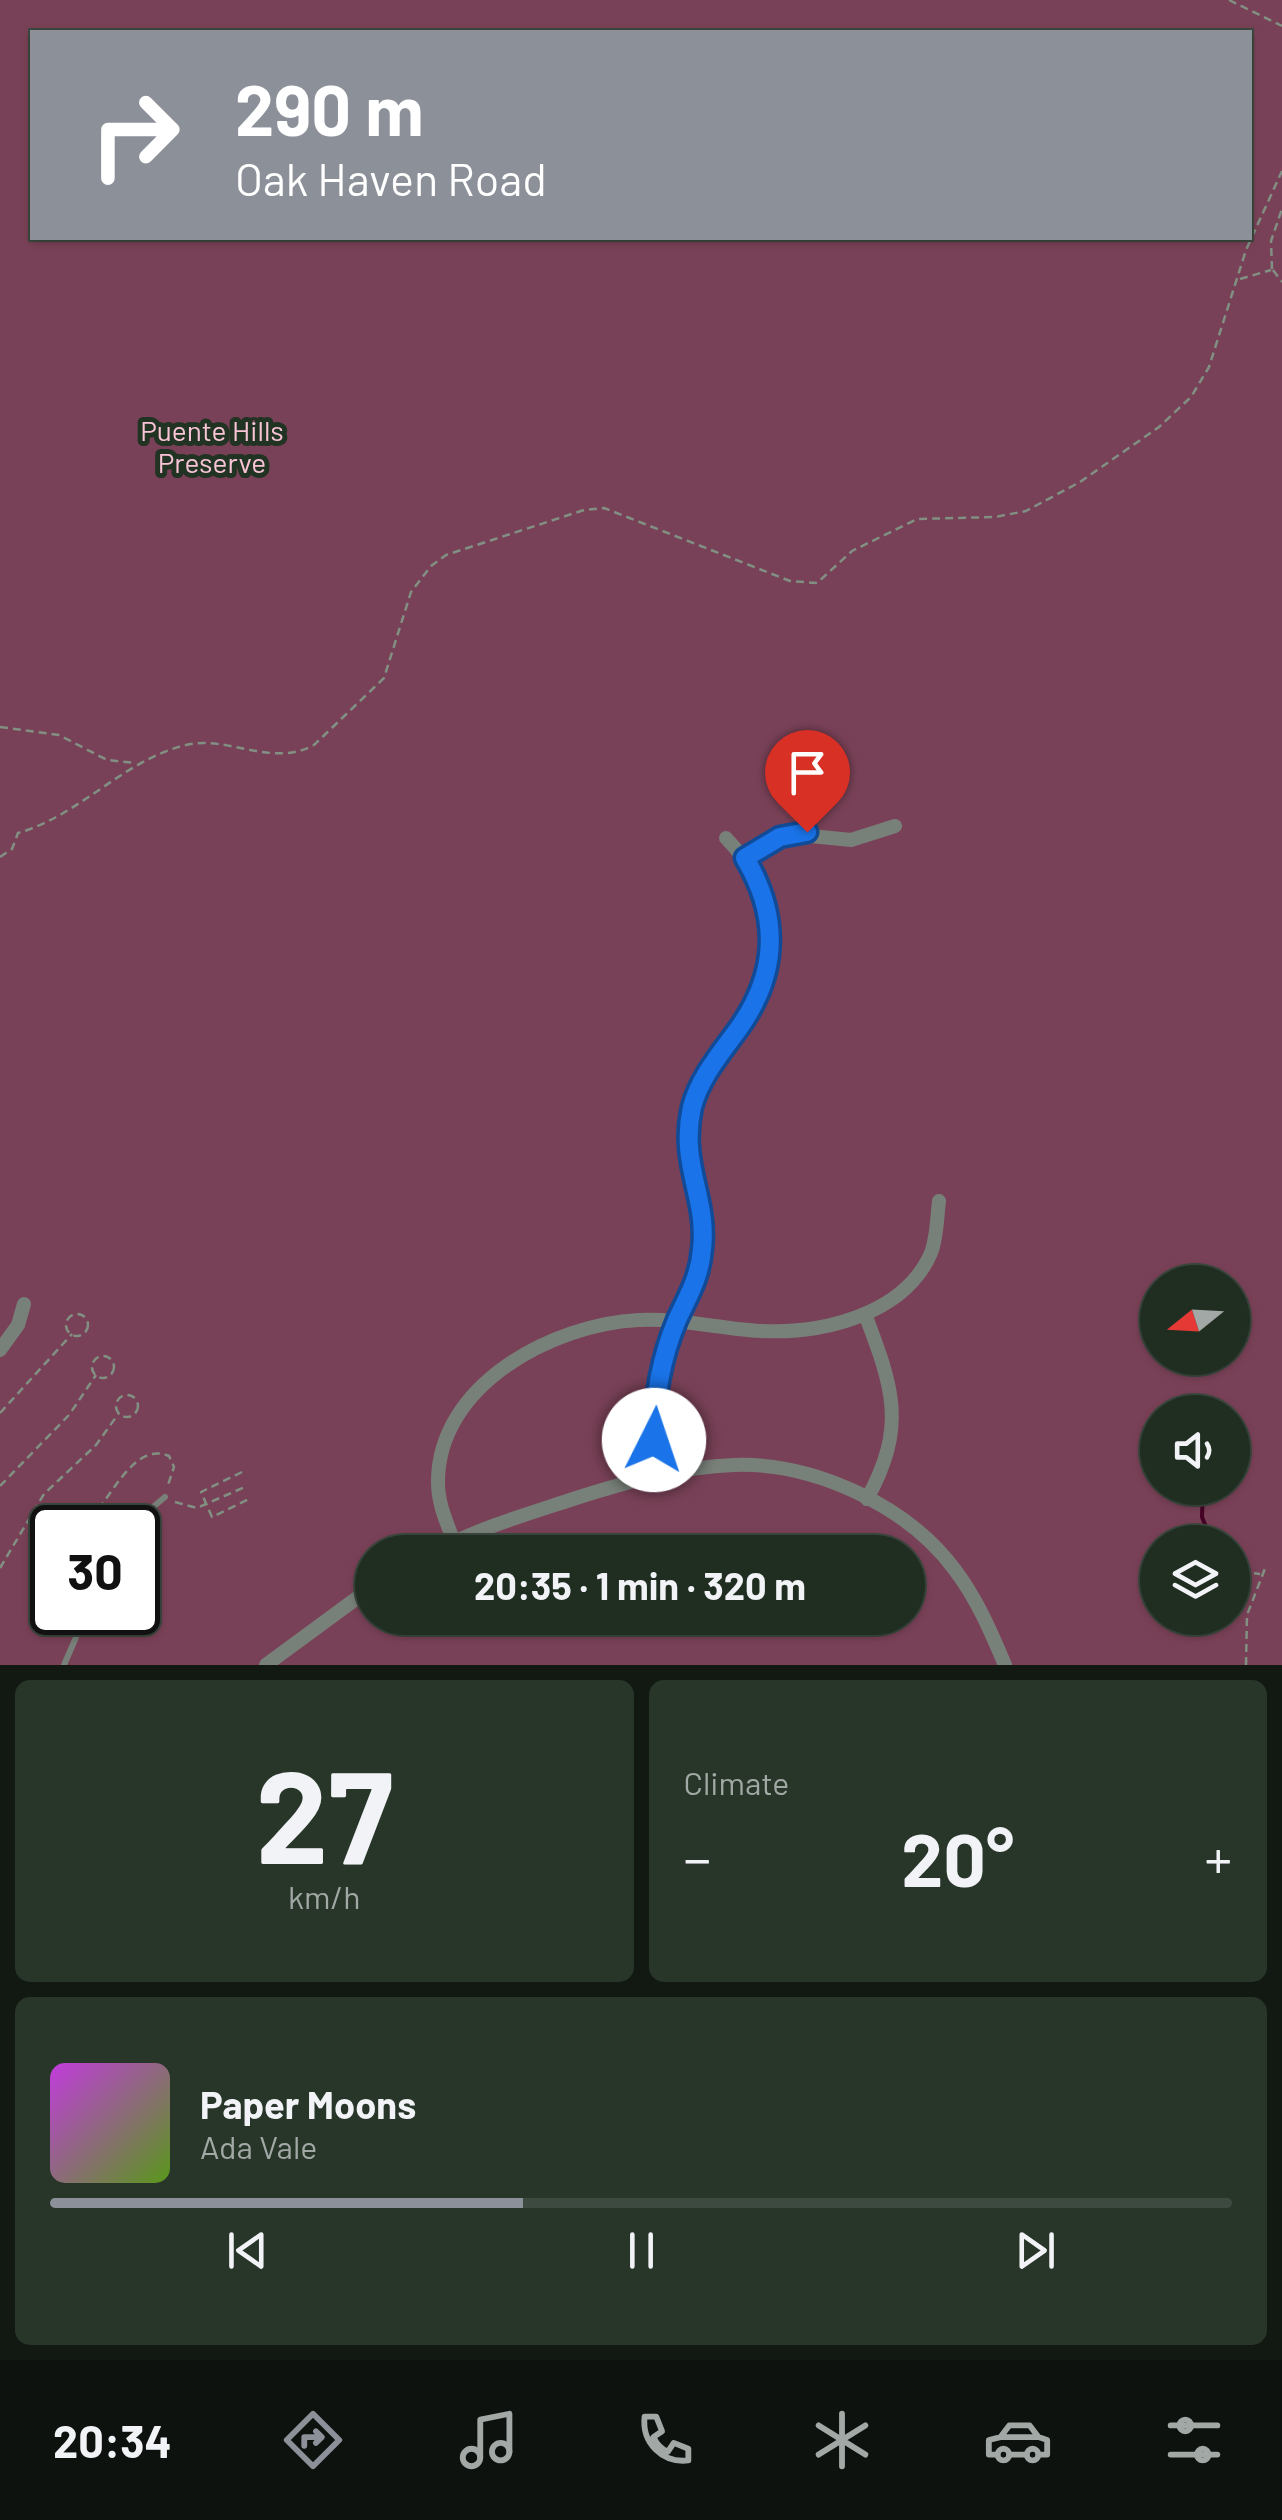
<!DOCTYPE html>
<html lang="en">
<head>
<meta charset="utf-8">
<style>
	body { margin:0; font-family:Barlow,sans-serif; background:#28362a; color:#f1f3f6; height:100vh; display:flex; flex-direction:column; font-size:38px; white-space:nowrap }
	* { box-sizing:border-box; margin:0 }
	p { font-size:32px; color:#a2a8a5 }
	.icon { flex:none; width:55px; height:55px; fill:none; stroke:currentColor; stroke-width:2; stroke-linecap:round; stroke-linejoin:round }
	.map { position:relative; height:1665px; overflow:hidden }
	.details { display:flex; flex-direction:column; gap:15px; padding:15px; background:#121913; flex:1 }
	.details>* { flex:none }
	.guide { position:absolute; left:30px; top:30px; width:1222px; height:210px; border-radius:0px; box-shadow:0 2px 8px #0004,0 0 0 2px #3d4a40; background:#8c9099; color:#fff; overflow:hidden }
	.needle { width:65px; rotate:252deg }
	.buttons { position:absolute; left:1140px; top:1265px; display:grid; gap:20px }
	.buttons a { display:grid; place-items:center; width:110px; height:110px; border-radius:50%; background:#202e22; box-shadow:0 2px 8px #0004,0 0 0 2px #3d4a40; font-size:50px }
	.speed { position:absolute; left:30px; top:1505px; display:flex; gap:20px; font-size:50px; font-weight:700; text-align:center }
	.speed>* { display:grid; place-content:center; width:130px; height:130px; border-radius:50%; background:#202e22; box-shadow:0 2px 8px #0004,0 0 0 2px #3d4a40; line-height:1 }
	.speed .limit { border:5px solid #111; border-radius:15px; background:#fff; color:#111 }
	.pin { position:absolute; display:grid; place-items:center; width:85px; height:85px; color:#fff; margin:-102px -42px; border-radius:50% 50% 50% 0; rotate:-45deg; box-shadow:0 0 10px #0007 }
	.pin .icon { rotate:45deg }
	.me { position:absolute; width:110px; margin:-55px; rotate:4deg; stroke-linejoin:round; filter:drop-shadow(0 0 8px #0008) }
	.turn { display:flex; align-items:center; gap:35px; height:210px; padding:0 40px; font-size:45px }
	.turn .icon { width:130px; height:130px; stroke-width:2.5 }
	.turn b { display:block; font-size:70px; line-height:85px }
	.big { font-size:75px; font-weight:700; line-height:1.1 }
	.details .tile { flex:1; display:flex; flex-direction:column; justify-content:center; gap:15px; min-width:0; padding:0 35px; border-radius:15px; background:#28362a }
	.details .dial { align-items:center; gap:0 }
	.dial b { font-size:130px; line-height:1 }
	.song { display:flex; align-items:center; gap:30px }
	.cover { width:120px; height:120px; border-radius:15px; background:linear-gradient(135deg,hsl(290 70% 55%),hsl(90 70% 35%)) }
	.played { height:10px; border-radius:5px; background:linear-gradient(90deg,#8c9099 40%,#3d4a40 40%) }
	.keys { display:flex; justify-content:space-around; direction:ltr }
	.heat { display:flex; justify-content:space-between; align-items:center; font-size:55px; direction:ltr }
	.details .tiles { flex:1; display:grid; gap:15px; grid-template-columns:1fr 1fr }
	.tile:last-child { grid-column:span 2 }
	.trip { position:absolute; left:355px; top:1535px; width:570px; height:100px; border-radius:50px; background:#202e22; box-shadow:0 2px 8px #0004,0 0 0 2px #3d4a40; font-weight:700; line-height:100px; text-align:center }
	.menu { display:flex; height:160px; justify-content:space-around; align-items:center; background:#0d120e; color:#a2a8a5 }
	.menu .icon { width:70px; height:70px }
	.menu .on { color:#8c9099 }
	.menu b { font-size:45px; color:#f1f3f6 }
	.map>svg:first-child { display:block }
	.green { fill:#794157; fill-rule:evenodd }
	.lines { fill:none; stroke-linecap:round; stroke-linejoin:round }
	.stream { stroke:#460126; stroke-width:4 }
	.path { stroke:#819083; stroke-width:2.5; stroke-dasharray:8 5; stroke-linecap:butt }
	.service { stroke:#788179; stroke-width:6 }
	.minor { stroke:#788179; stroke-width:14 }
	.route-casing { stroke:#114b97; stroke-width:25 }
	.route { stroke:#1a73e8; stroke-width:18 }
	.labels { text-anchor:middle; stroke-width:10; stroke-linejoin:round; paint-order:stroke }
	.park-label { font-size:28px; fill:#f8c4d6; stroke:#213323 }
</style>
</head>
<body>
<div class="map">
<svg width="1282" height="1665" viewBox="0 0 1282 1665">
	<rect width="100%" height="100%" fill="#2b3d2d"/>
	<path class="green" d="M0 0H1282V1665H0ZM32 32H1250V238H32ZM1158 1282H1232V1358H1158ZM1158 1412H1232V1488H1158ZM52 1528H138V1612H52ZM1158 1542H1232V1618H1158ZM372 1552H908V1618H372Z"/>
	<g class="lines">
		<g class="stream">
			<polyline points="1203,1488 1202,1517 1212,1542"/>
			<polyline points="1208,1621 1209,1618"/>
		</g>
		<g class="path">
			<polyline points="1229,0 1282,26"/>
			<polyline points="1272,269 1271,241 1282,209"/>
			<polyline points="1273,270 1282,282"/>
			<polyline points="1240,279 1271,270"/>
			<polyline points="0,727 59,735 107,760 135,763"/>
			<path d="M0 857 12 849 18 833C81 815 123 760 186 745 228 735 272 768 314 745L384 678 411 592 431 566 446 555 584 510 604 508 790 581 817 583 852 551 917 519 995 517 1026 511 1080 482 1159 427 1191 397 1209 367 1246 250 1282 171"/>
			<circle cx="77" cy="1325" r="11"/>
			<circle cx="103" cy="1367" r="11"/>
			<circle cx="127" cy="1406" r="11"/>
			<polyline points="0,1413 72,1334"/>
			<polyline points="242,1472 201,1492 212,1517 249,1499"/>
			<polyline points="0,1486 69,1415 96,1375"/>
			<polyline points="175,1502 197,1508 247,1486"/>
			<path d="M81 1528C110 1505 131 1440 169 1456L174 1467 168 1485"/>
			<polyline points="0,1568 44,1494 96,1445 119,1413"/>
			<polyline points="1241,1572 1260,1574"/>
			<polyline points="1246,1665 1247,1615 1266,1566"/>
		</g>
		<g class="service">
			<polyline points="128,1528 165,1497"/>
			<polyline points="64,1665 87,1612"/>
		</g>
		<g class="minor">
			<polyline points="745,858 791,834 851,840 895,826"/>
			<path d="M865 1314C893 1388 907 1426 867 1499"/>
			<polyline points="0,1350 18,1325 24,1304"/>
			<path d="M660 1475C651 1421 656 1370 678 1319 689 1295 700 1275 703 1248 707 1196 679 1165 692 1107 700 1077 721 1053 739 1029 784 965 780 894 726 838"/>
			<path d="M454 1542C447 1523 438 1504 438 1483 437 1385 553 1324 639 1320 680 1318 720 1329 761 1331 822 1334 904 1315 931 1253 937 1238 937 1217 939 1201"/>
			<path d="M434 1552C477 1529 524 1515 570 1500 622 1483 679 1467 734 1465 814 1462 908 1506 955 1570 977 1599 991 1632 1005 1665"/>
			<polyline points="266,1665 372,1587"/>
		</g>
	</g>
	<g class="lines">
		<defs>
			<path id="route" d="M654 1440C654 1399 661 1358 677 1320 688 1296 700 1277 702 1249 708 1197 679 1165 692 1107 700 1077 721 1053 739 1028 778 973 780 917 745 858L780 837 807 832"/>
		</defs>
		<use href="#route" class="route-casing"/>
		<use href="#route" class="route"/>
	</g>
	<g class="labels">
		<g class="park-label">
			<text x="212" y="441">Puente Hills<tspan x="212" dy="32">Preserve</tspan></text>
		</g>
	</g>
</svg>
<div class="buttons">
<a><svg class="needle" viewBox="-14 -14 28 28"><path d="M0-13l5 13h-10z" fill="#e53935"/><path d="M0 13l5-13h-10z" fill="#a2a8a5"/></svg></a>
<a><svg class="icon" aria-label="sound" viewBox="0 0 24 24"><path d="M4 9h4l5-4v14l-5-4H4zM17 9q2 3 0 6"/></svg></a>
<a><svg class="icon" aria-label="layers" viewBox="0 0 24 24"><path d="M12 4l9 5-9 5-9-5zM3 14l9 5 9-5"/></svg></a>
</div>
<div class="speed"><div class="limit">30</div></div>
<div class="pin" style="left:807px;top:832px;background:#d93025"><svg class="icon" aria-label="arrive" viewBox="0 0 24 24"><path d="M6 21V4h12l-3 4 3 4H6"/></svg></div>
<svg class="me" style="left:654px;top:1440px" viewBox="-20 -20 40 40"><circle r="19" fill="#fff"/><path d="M0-13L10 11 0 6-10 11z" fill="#1a73e8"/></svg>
<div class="trip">20:35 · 1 min · 320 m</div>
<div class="guide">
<div class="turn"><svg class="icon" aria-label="right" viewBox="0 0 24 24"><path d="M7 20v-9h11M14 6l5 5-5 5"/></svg><div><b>290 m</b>Oak Haven Road</div></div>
</div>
</div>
<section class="details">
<div class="tiles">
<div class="tile dial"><b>27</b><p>km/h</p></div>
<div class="tile"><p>Climate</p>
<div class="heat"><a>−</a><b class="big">20°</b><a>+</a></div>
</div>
<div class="tile">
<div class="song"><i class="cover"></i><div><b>Paper Moons</b><p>Ada Vale</p></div></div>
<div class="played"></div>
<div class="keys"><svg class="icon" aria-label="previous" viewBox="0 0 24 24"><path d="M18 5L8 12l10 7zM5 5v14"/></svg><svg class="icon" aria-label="pause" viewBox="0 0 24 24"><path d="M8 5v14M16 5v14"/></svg><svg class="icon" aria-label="next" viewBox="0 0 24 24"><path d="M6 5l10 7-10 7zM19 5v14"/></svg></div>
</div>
</div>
</section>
<nav class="menu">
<b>20:34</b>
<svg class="icon on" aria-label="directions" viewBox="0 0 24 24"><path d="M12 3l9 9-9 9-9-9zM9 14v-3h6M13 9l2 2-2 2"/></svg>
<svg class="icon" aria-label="music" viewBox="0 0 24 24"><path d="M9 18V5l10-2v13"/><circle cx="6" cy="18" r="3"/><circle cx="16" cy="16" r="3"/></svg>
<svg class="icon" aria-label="phone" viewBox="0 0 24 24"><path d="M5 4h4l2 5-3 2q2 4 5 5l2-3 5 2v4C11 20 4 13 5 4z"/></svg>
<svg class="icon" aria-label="climate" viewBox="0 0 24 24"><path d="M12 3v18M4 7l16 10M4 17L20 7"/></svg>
<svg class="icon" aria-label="car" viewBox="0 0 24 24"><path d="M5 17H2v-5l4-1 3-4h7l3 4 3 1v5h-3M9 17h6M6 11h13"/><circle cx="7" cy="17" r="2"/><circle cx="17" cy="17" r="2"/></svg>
<svg class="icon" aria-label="filters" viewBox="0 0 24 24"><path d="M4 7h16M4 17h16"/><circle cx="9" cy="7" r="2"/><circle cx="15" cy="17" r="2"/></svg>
</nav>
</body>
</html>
